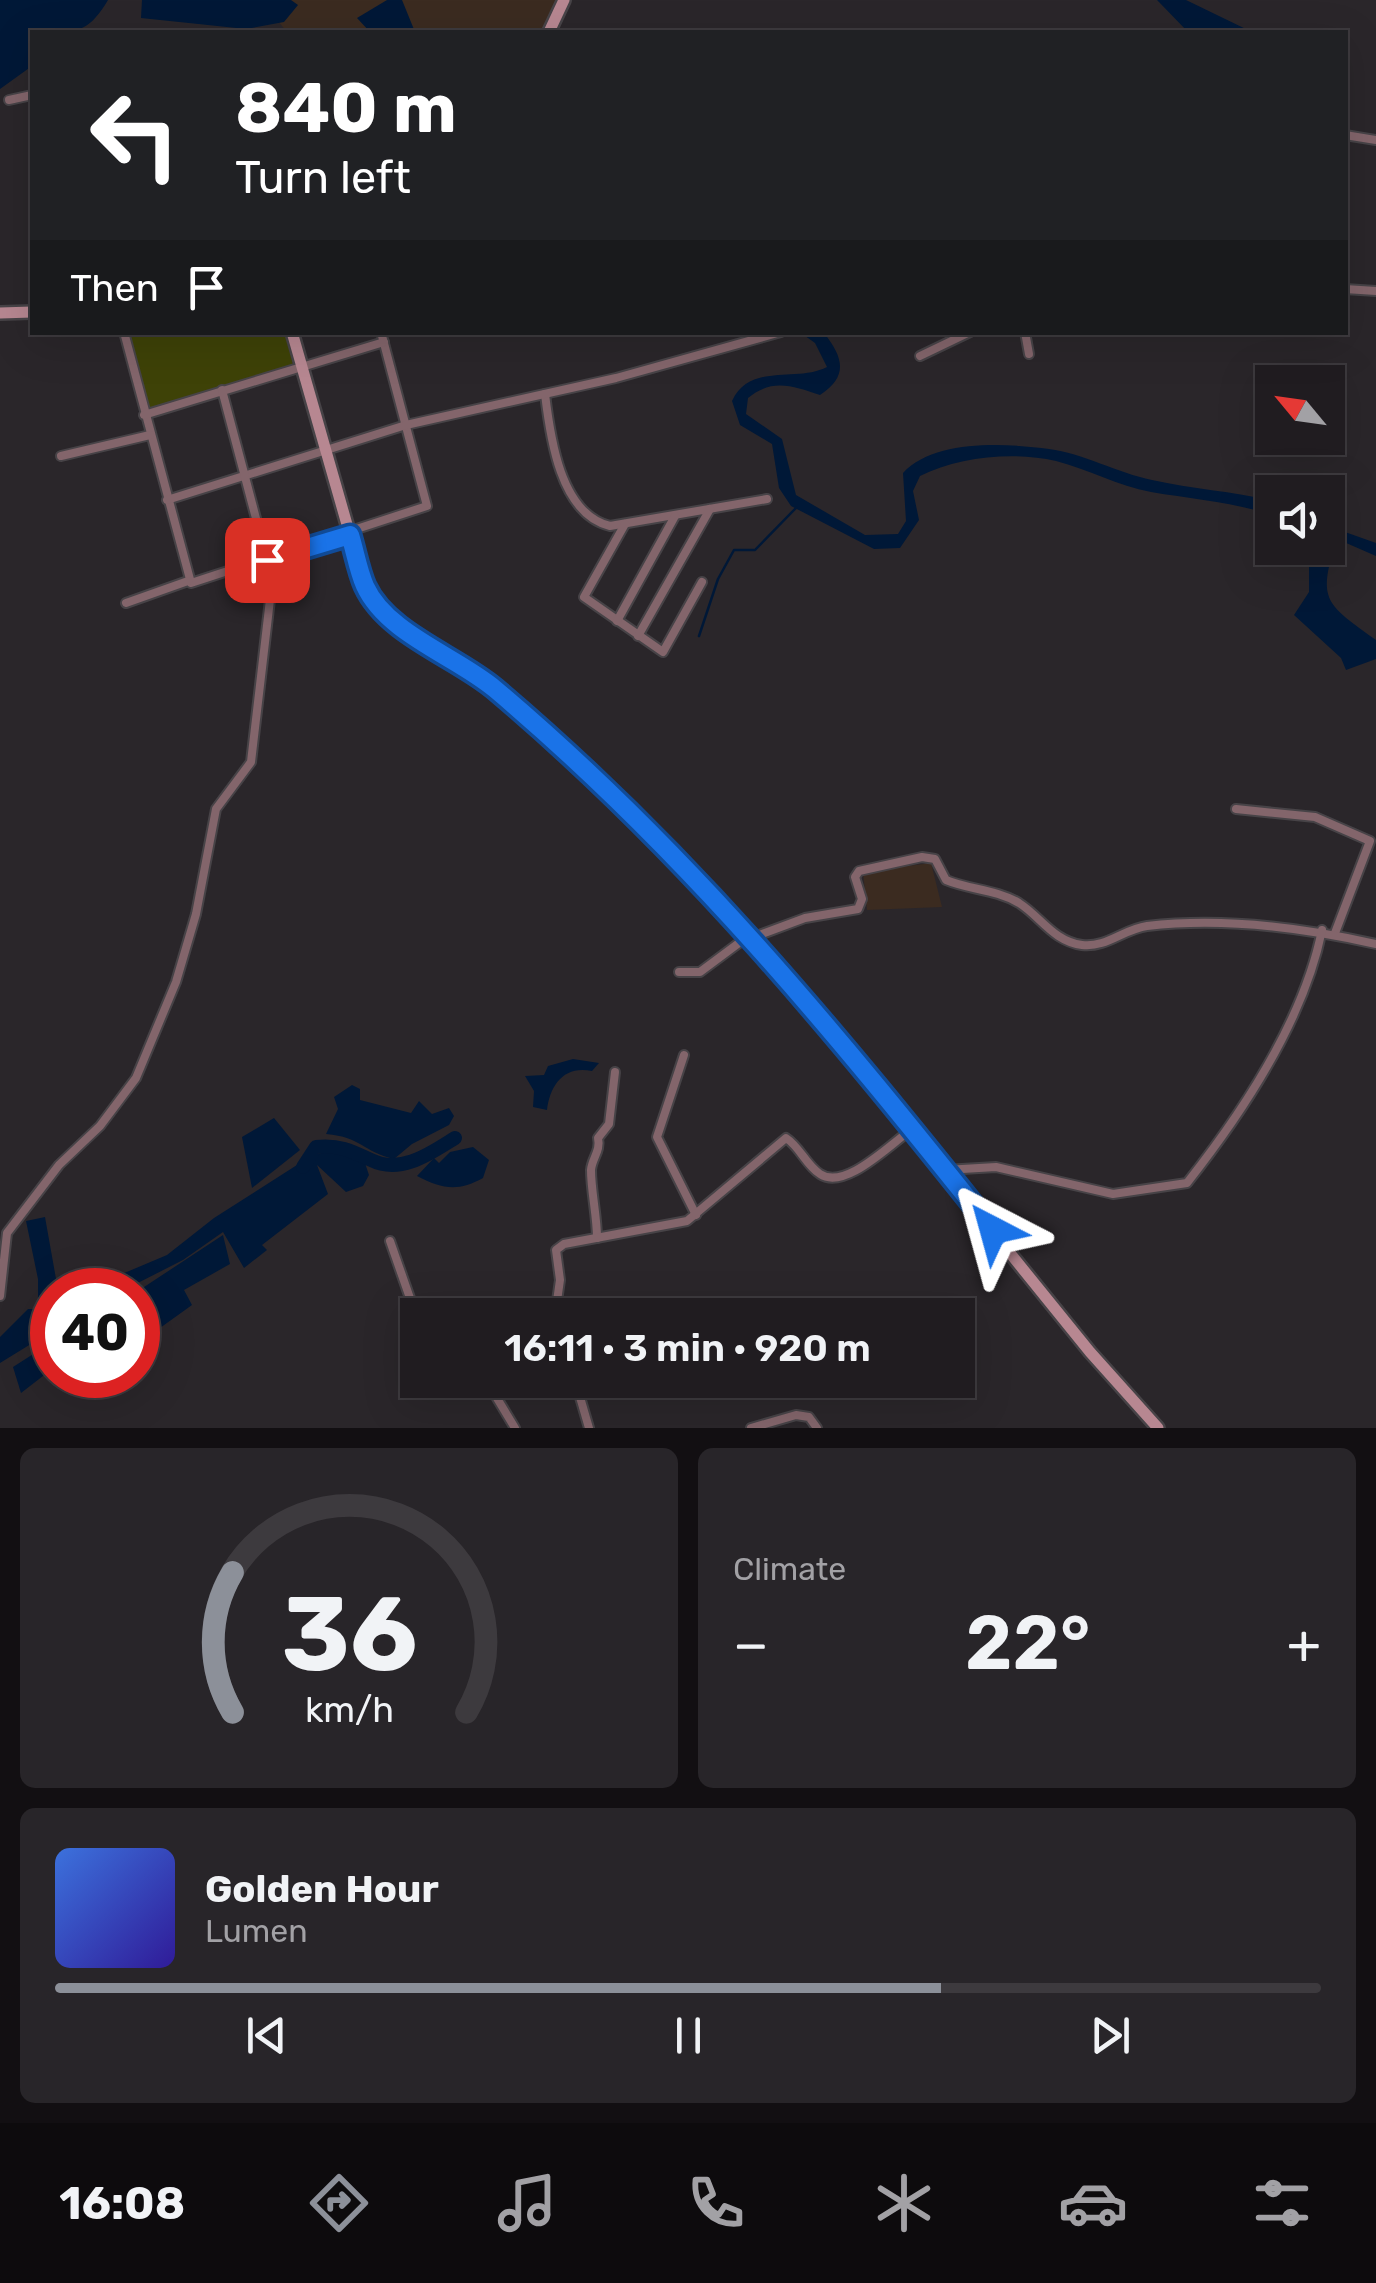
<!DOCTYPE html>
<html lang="en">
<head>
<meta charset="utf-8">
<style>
	body { margin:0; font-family:Rubik,sans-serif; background:#282529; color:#f1f3f6; height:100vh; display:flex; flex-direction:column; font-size:38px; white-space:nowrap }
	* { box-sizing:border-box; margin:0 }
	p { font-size:32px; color:#a2a1a5 }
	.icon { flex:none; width:55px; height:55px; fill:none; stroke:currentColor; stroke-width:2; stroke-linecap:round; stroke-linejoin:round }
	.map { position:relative; height:1428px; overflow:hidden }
	.sheet { display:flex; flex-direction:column; gap:20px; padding:20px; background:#120f12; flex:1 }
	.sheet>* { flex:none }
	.guide { position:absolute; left:30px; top:30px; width:1318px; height:305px; border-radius:0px; box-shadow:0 10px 40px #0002,0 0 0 2px #3d3a3e; background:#202124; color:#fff; overflow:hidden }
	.needle { width:65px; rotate:299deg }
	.fabs { position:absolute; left:1255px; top:365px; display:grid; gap:20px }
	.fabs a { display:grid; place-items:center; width:90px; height:90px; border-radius:0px; background:#201c20; box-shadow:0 10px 40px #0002,0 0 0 2px #3d3a3e; font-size:50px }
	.speed { position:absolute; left:30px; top:1268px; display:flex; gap:20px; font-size:50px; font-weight:700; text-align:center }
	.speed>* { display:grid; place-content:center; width:130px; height:130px; border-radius:50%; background:#201c20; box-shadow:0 10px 40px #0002,0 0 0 2px #3d3a3e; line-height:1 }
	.speed .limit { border:15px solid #d22; background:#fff; color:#111 }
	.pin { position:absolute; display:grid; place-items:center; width:85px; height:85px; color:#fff; margin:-42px; border-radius:20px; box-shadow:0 5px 15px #0006 }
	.me { position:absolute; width:110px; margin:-55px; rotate:321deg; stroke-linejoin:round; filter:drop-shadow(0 0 8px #0008) }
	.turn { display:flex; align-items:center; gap:35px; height:210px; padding:0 40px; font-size:45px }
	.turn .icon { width:130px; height:130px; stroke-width:2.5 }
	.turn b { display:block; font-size:70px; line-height:85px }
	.then { display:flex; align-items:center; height:95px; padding:0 40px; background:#0003; gap:20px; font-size:38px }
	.big { font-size:75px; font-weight:600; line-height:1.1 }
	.sheet .tile { flex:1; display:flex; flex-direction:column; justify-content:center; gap:15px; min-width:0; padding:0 35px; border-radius:15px; background:#282529 }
	.sheet .dial { align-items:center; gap:0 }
	.dial svg { height:260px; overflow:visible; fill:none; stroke:#3d3a3e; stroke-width:7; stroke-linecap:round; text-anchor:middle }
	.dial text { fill:#f1f3f6; stroke:none }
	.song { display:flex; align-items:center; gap:30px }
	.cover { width:120px; height:120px; border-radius:15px; background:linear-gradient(135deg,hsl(220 70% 55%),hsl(250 70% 35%)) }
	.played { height:10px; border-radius:5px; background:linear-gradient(90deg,#8c9099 70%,#3d3a3e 70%) }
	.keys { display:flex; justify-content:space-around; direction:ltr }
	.heat { display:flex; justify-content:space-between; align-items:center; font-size:55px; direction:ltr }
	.sheet .tiles { flex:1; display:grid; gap:20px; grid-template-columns:1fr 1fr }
	.tile:last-child { grid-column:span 2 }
	.trip { position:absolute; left:400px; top:1298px; width:575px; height:100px; border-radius:0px; background:#201c20; box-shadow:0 10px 40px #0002,0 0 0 2px #3d3a3e; font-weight:600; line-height:100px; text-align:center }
	.tab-bar { display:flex; height:160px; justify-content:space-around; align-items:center; background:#0d0b0d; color:#a2a1a5 }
	.tab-bar .icon { width:70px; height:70px }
	.tab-bar .selected { color:#8c9099 }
	.tab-bar b { font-size:45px; color:#f1f3f6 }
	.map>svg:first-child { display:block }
	.education { fill:#3b2b20 }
	.green { fill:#3e4207 }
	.water { fill:#001837 }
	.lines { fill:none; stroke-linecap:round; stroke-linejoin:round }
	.stream { stroke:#001837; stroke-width:2.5 }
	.river { stroke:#001837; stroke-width:14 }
	.street-casing { stroke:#474347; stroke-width:12 }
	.secondary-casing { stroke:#474347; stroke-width:16 }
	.street { stroke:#83656b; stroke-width:8 }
	.secondary { stroke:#b78791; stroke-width:11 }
	.route-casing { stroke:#114b97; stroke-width:25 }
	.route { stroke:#1a73e8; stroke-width:18 }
</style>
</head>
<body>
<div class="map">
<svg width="1376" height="1428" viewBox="0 0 1376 1428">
	<rect width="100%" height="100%" fill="#2a262a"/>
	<g class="education">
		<polygon points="291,0 561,0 545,32 287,32 278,21"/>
		<polygon points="931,863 942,907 867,910 863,872"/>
	</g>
	<polygon class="green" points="130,333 285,333 293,364 149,409"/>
	<g class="water">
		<path d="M0 0H108C86 37 73 32 32 32V66L0 89Z"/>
		<polygon points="142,0 291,0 298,5 284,22 246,29 141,18"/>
		<polygon points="387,0 402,0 415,32 370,32 357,18"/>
		<polygon points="1157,0 1186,0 1252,32 1188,32"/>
		<path d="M801 333H824C843 357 849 376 820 395 793 386 772 378 748 398L746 414 782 439 796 495 865 535 898 534 906 521 903 473C934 439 1006 443 1049 449 1082 453 1118 473 1152 480 1192 489 1232 491 1272 501V515C1233 502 1192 499 1151 492 1118 486 1088 469 1056 461 1013 451 958 457 920 476L913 491 919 520 900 548 874 549 791 506 779 488 772 444 740 425 732 401C750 362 796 383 827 367L815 343Z"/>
		<path d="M1328 526 1376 543V556L1337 539C1316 602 1327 604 1376 640V659L1346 670 1341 658 1294 615 1309 592V548H1328Z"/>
		<path d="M573 1059 599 1063 592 1071C564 1065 550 1085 547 1110L533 1107 534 1091 525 1076 544 1075 548 1066Z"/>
		<path d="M352 1085 360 1089V1100L411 1113 419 1101 432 1114 449 1108 454 1116 449 1125 412 1144 394 1159C363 1152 362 1137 326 1134L338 1109 334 1097Z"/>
		<polygon points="274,1118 300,1150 252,1188 242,1137"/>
		<path d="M473 1147 489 1160 483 1178C458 1192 442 1189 417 1176L434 1158 439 1163 450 1152Z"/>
		<polygon points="329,1151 362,1154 369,1175 363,1186 346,1192 317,1165 328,1194 262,1245 267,1250 244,1268 223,1232 183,1260 124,1290 76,1290 100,1277 122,1274 167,1255 214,1218 311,1156"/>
		<polygon points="45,1217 58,1290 52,1290 52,1298 38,1303 38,1279 26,1221"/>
		<polygon points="223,1235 230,1264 184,1290 192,1305 153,1333 143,1334 138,1324 138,1291"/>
		<polygon points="28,1309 52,1309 52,1331 0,1363 0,1337"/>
		<polygon points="52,1342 52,1369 21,1393 13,1367"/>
	</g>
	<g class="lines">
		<polyline class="stream" points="699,636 718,579 734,550 755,550 796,508"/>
		<path class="river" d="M303 1167 316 1147C340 1145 350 1150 371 1160 401 1175 431 1153 455 1138"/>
		<defs>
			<g id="street">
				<polyline points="9,100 32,95"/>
				<polyline points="1345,135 1376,140"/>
				<polyline points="1345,289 1376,291"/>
				<polyline points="124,332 191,583 427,506 381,332"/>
				<polyline points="1025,332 1029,354"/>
				<polyline points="920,356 970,332"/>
				<path d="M545 394C550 436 560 514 610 526L767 499"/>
				<polyline points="144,415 384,342"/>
				<polyline points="61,456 150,435"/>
				<polyline points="167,500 406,425 616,378 781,332"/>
				<polyline points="625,524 584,597 663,652 702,582"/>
				<polyline points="126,603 188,581"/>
				<polyline points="617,621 675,516"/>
				<polyline points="638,636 710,509"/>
				<polyline points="1236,809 1315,817 1370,841 1335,933"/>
				<path d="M754 937 805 918 858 909 862 899 855 877 859 871 922 857 935 859 946 880C970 890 995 889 1019 903 1041 917 1053 941 1082 945 1106 948 1124 929 1147 926 1224 917 1301 927 1376 944"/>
				<polyline points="679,972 700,972 751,934"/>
				<polyline points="684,1055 657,1137 696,1215"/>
				<path d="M945 1170 996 1167 1113 1194 1187 1183C1243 1112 1304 1019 1322 930"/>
				<path d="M597 1238C597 1216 591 1191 591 1170 592 1158 601 1151 598 1138L609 1124 615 1072"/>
				<polyline points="390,1241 418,1321"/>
				<polyline points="0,1296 7,1233 59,1165 100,1126 136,1078 176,982 196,914 216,809 251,762 271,591 267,560 222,390"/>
				<path d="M555 1315 560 1280 556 1250 564 1244 687 1221 786 1138C800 1147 806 1165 820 1174 845 1191 890 1144 911 1130"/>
				<polyline points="486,1380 515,1428"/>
				<polyline points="575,1380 589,1428"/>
				<polyline points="751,1428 796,1415 809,1417 817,1428"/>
			</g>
			<g id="secondary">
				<polyline points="549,32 564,0"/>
				<polyline points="0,313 32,312"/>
				<path d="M292 332 364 584C390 630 443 648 483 679 581 755 669 846 754 937L1090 1352 1158 1428"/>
			</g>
		</defs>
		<use href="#street" class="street-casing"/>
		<use href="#secondary" class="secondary-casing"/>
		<use href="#street" class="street"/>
		<use href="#secondary" class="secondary"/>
	</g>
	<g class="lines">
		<defs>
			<path id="route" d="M267 560 350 535C355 551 358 570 365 586 387 634 456 656 495 689 688 852 836 1033 993 1230"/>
		</defs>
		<use href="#route" class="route-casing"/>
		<use href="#route" class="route"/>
	</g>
</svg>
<div class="fabs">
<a><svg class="needle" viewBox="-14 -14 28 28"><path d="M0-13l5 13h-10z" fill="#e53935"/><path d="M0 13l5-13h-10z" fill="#a2a1a5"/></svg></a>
<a><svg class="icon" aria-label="sound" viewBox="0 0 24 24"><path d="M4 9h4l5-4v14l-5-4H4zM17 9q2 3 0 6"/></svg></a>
</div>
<div class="speed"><div class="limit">40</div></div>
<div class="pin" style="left:267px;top:560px;background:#d93025"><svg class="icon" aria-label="arrive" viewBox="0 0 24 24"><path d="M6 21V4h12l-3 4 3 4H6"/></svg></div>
<svg class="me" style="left:993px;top:1230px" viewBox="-20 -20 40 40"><path d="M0-17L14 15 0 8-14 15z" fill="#1a73e8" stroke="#fff" stroke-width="4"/></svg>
<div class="trip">16:11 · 3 min · 920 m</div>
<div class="guide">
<div class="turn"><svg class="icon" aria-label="left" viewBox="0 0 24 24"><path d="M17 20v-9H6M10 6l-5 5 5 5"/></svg><div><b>840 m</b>Turn left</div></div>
<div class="then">Then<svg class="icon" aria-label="arrive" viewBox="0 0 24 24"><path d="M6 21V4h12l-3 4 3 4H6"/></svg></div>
</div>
</div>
<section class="sheet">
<div class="tiles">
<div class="tile dial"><svg viewBox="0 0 100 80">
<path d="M14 69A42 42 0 1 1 86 69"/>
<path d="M14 69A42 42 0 0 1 14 26" stroke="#8c9099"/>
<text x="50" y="56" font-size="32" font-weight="700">36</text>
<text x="50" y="72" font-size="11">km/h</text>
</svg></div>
<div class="tile"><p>Climate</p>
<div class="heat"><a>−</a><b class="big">22°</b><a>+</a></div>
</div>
<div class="tile">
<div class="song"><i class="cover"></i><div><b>Golden Hour</b><p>Lumen</p></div></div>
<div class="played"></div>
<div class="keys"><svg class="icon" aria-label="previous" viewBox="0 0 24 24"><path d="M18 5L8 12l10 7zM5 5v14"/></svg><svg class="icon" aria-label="pause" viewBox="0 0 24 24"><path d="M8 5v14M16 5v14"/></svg><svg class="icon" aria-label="next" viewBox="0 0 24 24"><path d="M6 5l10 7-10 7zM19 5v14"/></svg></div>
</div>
</div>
</section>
<nav class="tab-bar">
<b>16:08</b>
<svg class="icon selected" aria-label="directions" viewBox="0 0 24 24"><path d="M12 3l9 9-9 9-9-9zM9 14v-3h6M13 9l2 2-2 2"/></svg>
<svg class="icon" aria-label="music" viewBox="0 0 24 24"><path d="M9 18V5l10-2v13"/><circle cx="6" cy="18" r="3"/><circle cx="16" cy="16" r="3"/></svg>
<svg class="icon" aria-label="phone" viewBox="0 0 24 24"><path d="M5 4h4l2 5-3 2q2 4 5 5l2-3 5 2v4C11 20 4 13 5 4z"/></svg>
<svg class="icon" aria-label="climate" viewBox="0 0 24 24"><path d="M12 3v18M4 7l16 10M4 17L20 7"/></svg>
<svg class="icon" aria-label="car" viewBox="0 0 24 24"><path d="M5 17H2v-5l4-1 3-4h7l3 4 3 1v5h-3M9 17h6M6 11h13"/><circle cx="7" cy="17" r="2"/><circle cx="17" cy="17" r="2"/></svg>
<svg class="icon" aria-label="filters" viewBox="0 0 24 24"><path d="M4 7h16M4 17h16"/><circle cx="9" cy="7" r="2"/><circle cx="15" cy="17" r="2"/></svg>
</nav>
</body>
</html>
